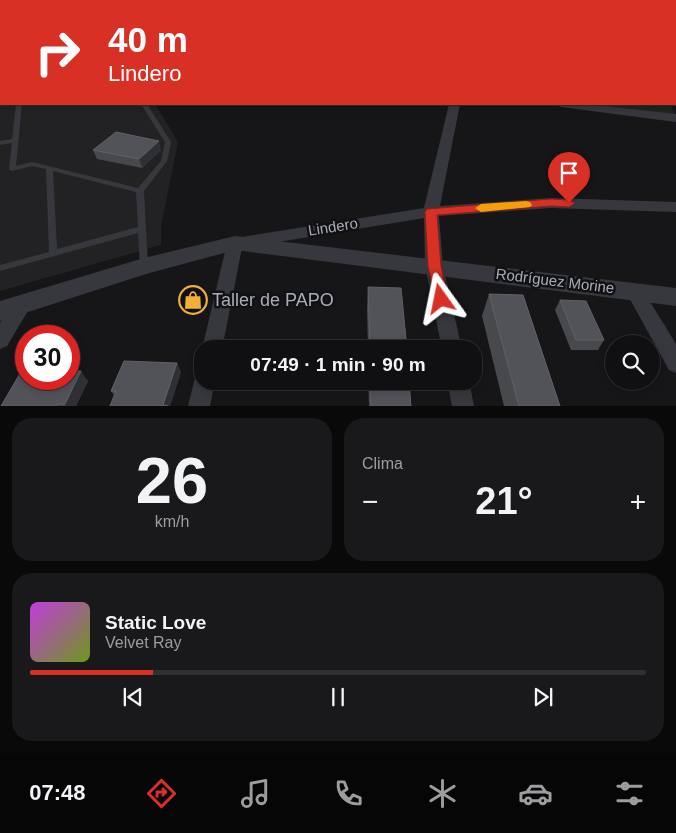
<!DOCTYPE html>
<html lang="es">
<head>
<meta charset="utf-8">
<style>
	body { margin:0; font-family:Helvetica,sans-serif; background:#19191b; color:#f1f3f6; height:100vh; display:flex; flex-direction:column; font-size:19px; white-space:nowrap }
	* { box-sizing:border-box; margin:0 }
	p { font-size:16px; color:#9c9d9f }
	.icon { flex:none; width:28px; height:28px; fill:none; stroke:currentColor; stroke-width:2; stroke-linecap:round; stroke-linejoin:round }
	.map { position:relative; height:406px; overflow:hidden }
	.sheet { display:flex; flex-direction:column; gap:12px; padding:12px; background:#09090a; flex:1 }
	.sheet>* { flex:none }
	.banner { position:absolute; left:0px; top:0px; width:676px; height:105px; box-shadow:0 2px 8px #0003,0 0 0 1px #303032; background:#d93025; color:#fff; overflow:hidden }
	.buttons { position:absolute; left:605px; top:335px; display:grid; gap:10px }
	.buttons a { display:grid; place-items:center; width:55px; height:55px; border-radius:50%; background:#101012; box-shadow:0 2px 8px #0003,0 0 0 1px #303032; font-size:25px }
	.speed { position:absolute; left:15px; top:325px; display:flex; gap:10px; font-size:25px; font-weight:700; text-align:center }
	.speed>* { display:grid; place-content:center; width:65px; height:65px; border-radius:50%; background:#101012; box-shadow:0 2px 8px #0003,0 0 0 1px #303032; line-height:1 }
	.speed .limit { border:8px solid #d22; background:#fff; color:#111 }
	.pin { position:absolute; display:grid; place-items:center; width:42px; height:42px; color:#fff; margin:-51px -21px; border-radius:50% 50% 50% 0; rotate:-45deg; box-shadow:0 0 5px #0007 }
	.pin .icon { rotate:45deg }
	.me { position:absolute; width:55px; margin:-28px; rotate:348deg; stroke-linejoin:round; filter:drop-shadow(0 0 4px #0008) }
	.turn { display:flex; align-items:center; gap:18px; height:105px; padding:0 25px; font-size:22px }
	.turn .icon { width:65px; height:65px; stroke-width:2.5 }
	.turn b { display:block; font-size:35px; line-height:42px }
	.big { font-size:38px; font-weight:800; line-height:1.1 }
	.sheet .widget { flex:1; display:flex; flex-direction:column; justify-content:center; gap:8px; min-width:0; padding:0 18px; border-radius:20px; background:#19191b }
	.sheet .dial { align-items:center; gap:0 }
	.dial b { font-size:65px; line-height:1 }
	.song { display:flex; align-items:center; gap:15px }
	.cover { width:60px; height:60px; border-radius:8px; background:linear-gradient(135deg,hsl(290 70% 55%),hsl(80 70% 35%)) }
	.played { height:5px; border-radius:2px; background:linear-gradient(90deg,#d93025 20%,#303032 20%) }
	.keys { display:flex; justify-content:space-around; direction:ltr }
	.heat { display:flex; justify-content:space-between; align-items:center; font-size:28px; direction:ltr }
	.sheet .tiles { flex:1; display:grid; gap:12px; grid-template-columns:1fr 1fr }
	.widget:last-child { grid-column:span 2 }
	.trip { position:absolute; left:194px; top:340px; width:288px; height:50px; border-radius:20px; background:#101012; box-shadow:0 2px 8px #0003,0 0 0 1px #303032; font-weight:800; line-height:50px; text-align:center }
	.tab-bar { display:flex; height:80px; justify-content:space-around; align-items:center; background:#060607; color:#9c9d9f }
	.tab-bar .icon { width:35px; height:35px }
	.tab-bar .selected { color:#d93025 }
	.tab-bar b { font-size:22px; color:#f1f3f6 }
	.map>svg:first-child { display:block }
	.built { fill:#222225 }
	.green { fill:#1e261f }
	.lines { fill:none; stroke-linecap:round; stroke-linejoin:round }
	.service { fill:#37383d; fill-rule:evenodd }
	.minor { fill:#37383d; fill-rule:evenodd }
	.tertiary { fill:#37383d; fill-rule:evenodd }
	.wall { fill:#47494d }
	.shaded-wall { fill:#2f3033 }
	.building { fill:#525359; stroke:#5f6168 }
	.route { fill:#d93025; stroke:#8d1f18 }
	.slow { fill:#f59e0b }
	.labels { text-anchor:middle; stroke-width:5; stroke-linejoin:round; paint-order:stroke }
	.street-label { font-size:15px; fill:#a8adb8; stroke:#111113 }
	.near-poi-label { font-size:18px; fill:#a8adb8; stroke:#111113; text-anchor:start }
</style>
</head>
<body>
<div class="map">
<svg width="676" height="406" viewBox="0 0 676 406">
	<rect width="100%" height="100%" fill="#161618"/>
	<polygon class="built" points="0,70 1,104 155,104 178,142 161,226 161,245 0,291"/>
	<polygon class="green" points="561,104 670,104 676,118"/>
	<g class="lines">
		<g class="service">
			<polygon points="1,79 1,83 0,84 0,80"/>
			<path d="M16 104H22L16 166 32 162 138 188 161 161 165 142 141 104H147L171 142 167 161 144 191 148 266 147 268 144 269 141 268 140 266 138 233 0 271V265L49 252 46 169 32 166 12 171 10 170 9 169 12 143 0 145V141L12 139ZM53 171 136 192 138 227 57 249Z"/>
		</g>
		<g class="minor">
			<polygon points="449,104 460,104 440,206 551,198 676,202 676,212 551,208 439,216 443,266 462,349 442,349 425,266 424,218 242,248 222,349 202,349 202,351 202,349 227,243 229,239 424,208"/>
			<polygon points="555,104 587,104 676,114 676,122 561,107"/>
			<polygon points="635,285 641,287 676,344 676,373 669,370 626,292 629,287"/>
			<polygon points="23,296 30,299 32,304 7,346 0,349 0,323 16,299"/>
			<polygon points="202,371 202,381 215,381 210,406 188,406 196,374"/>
			<polygon points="447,381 469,381 474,406 452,406"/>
		</g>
		<polygon class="tertiary" points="235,236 676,288 676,306 235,250 146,274 0,321 0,301 144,258"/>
	</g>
	<g class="wall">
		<polygon points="93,150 161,150 142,168 97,159"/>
		<polygon points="368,287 407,349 368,349 367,309"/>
		<polygon points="489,294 560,406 504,406 482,316"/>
		<polygon points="560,300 604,340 598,350 571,350 555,310"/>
		<polygon points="181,372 170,406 110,406 114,395 111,391"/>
		<polygon points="88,381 76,406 1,406"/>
		<polygon points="368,381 409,381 411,406 369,406"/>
	</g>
	<g class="shaded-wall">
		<polygon points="159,141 161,150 142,168 139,159"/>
		<polygon points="177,363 181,372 170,406 163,406"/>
		<polygon points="81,371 88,381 76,406 66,406 65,404"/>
	</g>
	<g class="building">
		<polygon points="279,0 342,0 355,1 277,1"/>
		<polygon points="116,132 159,141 139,159 93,150"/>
		<polygon points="368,287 401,288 407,349 370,349"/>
		<polygon points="489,294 523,295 560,406 519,406"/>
		<polygon points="560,300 586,301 604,340 576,340"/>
		<polygon points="124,361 177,363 163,405 168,406 110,406 116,391 111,391"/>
		<polygon points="22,370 26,370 26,379 69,379 69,371 81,371 65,404 57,404 56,406 1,406"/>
		<polygon points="370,381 409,381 411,406 371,406"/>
	</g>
	<polygon class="route" points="551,199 569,200 575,203 569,207 551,206 437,215 441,266 448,299 446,303 441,305 436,303 428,266 425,212 427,209"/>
	<polygon class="slow" points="526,201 530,202 532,205 530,207 481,212 475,208 481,204"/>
	<defs>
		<symbol id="shop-ring" viewBox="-11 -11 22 22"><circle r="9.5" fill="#111113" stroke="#f2b134" stroke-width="1.5"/><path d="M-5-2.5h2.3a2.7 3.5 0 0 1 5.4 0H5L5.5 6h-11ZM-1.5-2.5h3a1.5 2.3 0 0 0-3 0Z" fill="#f2b134"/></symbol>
	</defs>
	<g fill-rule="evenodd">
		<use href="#shop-ring" x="177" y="284" width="32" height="32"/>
	</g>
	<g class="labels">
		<g class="street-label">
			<text transform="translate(333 227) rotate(-9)" y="5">Lindero</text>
			<text transform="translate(555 281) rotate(7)" y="5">Rodríguez Morine</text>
		</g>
		<g class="near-poi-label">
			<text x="212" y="306">Taller de PAPO</text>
		</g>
	</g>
</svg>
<div class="buttons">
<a><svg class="icon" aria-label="search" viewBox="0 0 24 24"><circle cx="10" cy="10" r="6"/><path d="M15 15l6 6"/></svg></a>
</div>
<div class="speed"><div class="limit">30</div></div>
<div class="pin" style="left:569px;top:203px;background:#d93025"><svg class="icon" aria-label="arrive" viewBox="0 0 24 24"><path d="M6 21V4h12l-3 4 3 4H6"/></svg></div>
<svg class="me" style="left:441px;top:299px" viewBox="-20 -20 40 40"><path d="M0-17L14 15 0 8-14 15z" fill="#d93025" stroke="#fff" stroke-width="4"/></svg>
<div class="trip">07:49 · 1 min · 90 m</div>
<div class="banner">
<div class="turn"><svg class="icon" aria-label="right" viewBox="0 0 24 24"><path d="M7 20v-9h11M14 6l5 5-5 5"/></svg><div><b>40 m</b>Lindero</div></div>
</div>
</div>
<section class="sheet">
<div class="tiles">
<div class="widget dial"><b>26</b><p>km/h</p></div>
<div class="widget"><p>Clima</p>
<div class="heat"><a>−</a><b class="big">21°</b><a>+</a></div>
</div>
<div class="widget">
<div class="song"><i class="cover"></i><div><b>Static Love</b><p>Velvet Ray</p></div></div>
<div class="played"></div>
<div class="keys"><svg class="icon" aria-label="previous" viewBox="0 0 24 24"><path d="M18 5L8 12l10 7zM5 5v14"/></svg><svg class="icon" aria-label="pause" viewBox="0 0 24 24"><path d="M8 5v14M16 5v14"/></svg><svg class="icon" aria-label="next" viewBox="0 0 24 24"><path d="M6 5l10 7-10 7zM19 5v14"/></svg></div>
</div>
</div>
</section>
<nav class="tab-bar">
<b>07:48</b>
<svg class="icon selected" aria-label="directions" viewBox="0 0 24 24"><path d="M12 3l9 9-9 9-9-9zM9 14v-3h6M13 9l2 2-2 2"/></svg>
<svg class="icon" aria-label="music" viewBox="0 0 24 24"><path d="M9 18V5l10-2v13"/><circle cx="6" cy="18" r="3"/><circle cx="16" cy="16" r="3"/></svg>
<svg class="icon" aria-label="phone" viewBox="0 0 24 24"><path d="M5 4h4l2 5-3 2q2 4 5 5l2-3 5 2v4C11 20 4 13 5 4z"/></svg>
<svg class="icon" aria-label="climate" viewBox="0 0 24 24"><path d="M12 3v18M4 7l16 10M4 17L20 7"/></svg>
<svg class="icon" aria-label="car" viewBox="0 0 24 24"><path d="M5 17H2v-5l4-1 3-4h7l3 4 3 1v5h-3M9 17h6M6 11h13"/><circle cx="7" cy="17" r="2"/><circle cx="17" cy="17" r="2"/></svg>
<svg class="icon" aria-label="filters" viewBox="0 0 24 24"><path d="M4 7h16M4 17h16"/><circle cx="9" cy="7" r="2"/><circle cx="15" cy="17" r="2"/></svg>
</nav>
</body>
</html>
